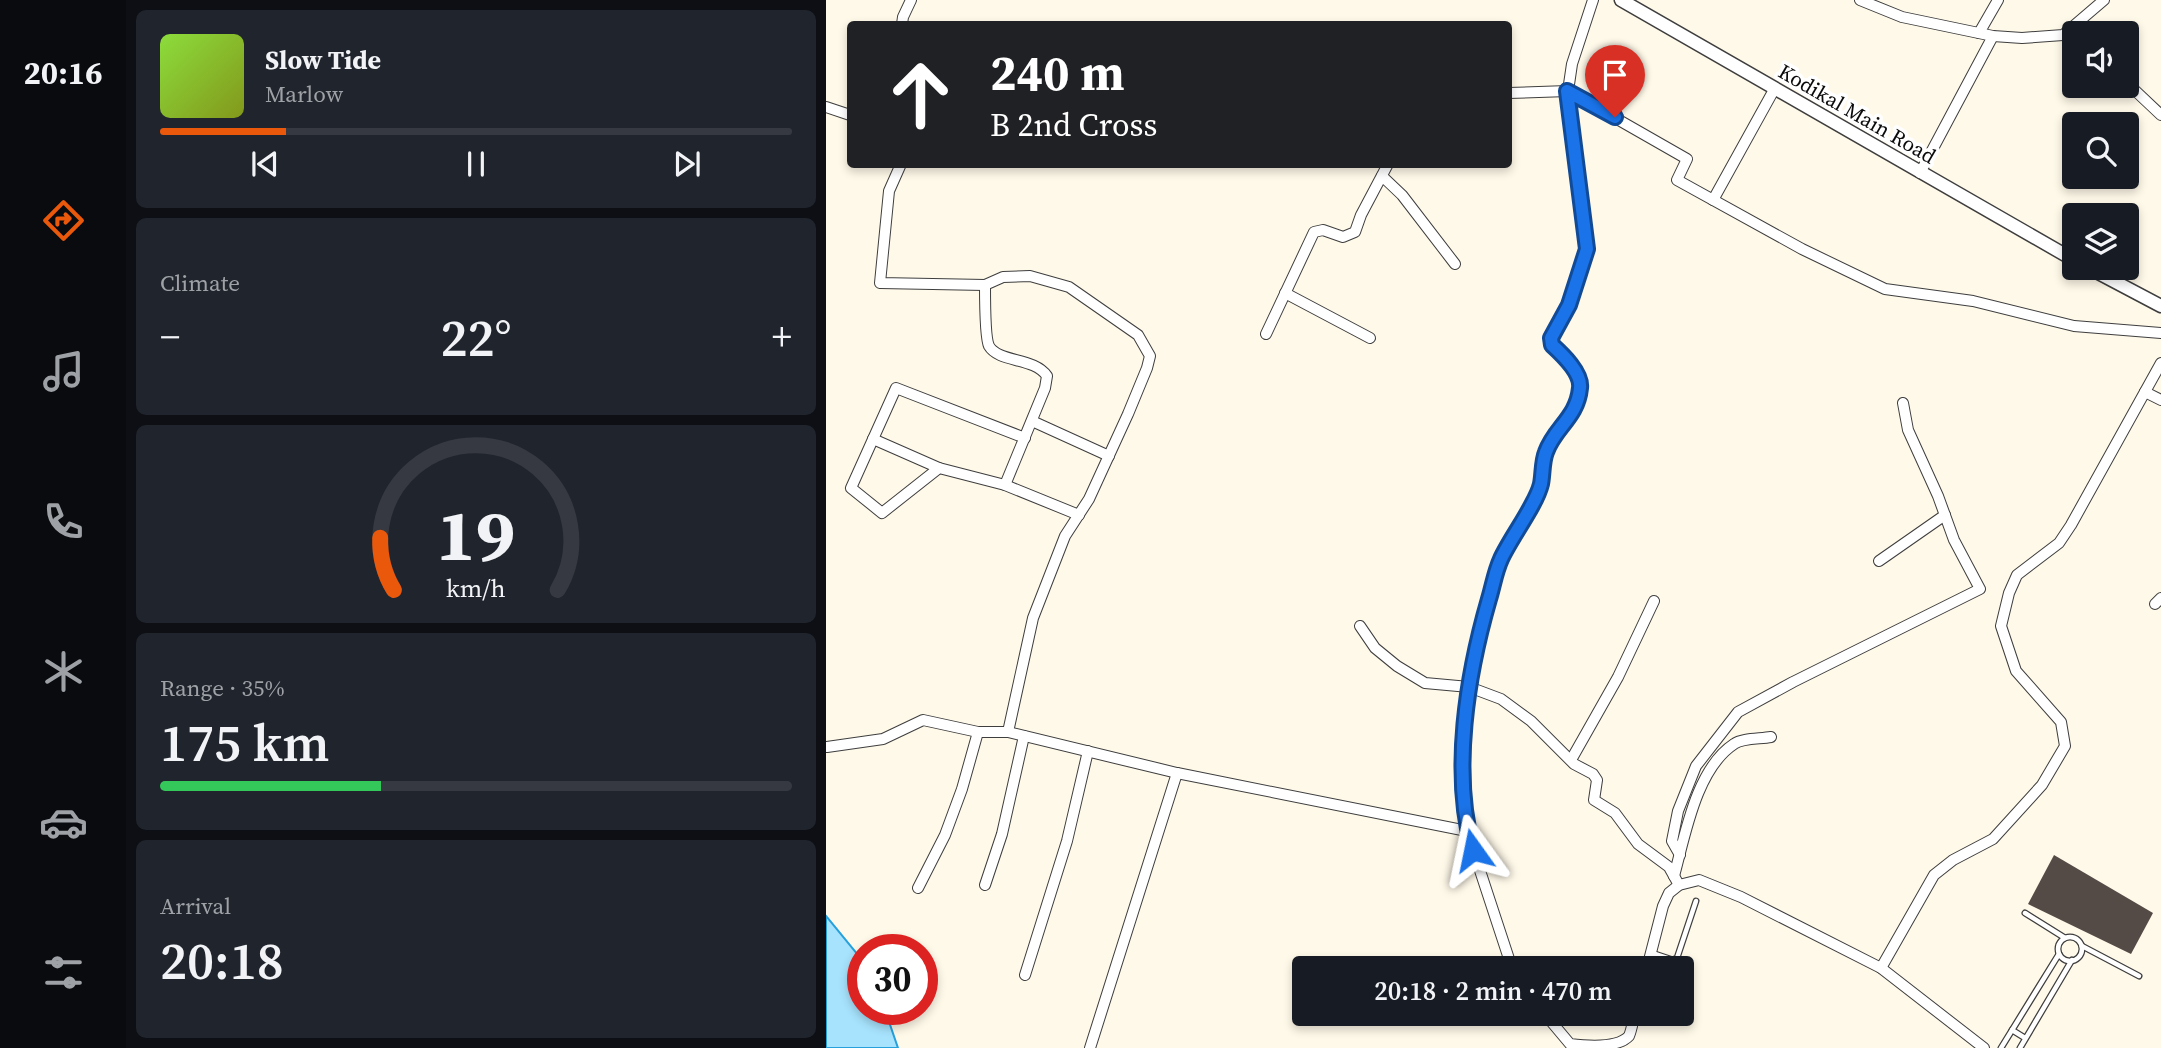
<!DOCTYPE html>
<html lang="en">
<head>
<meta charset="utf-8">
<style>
	body { margin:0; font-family:"Source Serif 4",serif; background:#20242c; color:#f1f3f6; height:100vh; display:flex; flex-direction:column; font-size:26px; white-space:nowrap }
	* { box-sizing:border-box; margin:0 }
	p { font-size:23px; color:#9ea1a6 }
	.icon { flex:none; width:38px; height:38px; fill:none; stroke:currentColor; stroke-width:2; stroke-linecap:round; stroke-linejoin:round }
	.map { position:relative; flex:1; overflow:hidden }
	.panel { display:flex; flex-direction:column; gap:10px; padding:10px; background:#0d0f14; width:700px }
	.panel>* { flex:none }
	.banner { position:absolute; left:21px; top:21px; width:665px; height:147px; border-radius:7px; box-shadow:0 4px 10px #0003; background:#202124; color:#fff; overflow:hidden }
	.buttons { position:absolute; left:1236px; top:21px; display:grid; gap:14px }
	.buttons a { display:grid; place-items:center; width:77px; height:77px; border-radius:7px; background:#171b24; box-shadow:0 4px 10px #0003; font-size:35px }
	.speed { position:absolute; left:21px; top:934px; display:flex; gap:14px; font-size:35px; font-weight:700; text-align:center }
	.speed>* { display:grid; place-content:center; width:91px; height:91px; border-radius:50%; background:#171b24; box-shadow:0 4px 10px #0003; line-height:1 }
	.speed .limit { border:10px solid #d22; background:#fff; color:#111 }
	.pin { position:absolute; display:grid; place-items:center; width:60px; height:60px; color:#fff; margin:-72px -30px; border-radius:50% 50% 50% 0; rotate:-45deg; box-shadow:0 0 7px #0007 }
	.pin .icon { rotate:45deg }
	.me { position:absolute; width:77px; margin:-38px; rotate:348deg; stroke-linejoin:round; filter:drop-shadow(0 0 5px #0008) }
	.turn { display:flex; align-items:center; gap:24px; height:147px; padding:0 28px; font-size:32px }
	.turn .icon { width:91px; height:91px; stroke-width:2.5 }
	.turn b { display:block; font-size:49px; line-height:60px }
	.big { font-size:52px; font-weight:600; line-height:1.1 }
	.panel .tile { flex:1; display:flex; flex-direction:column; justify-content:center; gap:10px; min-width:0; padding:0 24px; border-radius:10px; background:#20242c }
	.panel .dial { align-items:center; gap:0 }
	.dial svg { height:182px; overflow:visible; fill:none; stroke:#363941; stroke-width:7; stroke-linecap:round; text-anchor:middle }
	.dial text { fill:#f1f3f6; stroke:none }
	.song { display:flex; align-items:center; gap:21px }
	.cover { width:84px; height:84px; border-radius:10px; background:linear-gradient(135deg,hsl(90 70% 55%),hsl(70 70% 35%)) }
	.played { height:7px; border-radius:4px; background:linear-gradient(90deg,#ea580c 20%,#363941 20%) }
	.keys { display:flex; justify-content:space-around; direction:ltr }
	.heat { display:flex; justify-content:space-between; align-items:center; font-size:38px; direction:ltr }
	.charge { height:10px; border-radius:5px; background:linear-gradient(90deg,#34c759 35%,#363941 0) }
	.trip { position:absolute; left:466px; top:956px; width:402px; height:70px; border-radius:7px; background:#171b24; box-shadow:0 4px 10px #0003; font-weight:600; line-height:70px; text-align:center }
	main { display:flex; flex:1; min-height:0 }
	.tab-bar { display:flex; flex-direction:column; width:126px; justify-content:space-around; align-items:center; background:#090b0e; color:#9ea1a6 }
	.tab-bar .icon { width:49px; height:49px }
	.tab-bar .active { color:#ea580c }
	.tab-bar b { font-size:32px; color:#f1f3f6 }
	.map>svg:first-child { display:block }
	.water { fill:#a7e3fd; stroke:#26a1dc; stroke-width:2 }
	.building { fill:#554b46 }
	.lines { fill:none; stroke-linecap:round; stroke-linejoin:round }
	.service-casing { stroke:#3e3e3e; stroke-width:7 }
	.minor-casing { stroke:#3e3e3e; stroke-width:12 }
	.tertiary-casing { stroke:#3e3e3e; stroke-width:15 }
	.service { stroke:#fff; stroke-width:4.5 }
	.minor { stroke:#fff; stroke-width:10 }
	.tertiary { stroke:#fff; stroke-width:12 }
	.route-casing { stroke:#114b97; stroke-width:18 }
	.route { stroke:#1a73e8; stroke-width:12 }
	.labels { text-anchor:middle; stroke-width:7; stroke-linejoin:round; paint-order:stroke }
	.street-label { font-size:21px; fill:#0b0b0b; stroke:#fff }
</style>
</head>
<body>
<main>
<nav class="tab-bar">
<b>20:16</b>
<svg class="icon active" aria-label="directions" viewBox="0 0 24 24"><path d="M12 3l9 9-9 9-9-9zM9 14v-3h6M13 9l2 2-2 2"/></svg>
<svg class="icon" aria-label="music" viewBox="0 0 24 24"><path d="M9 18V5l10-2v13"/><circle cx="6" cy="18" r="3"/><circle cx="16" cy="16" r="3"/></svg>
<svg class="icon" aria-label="phone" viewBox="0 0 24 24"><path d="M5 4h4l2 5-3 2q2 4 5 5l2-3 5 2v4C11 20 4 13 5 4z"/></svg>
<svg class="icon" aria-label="climate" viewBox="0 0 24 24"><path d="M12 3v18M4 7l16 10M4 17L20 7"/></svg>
<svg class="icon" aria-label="car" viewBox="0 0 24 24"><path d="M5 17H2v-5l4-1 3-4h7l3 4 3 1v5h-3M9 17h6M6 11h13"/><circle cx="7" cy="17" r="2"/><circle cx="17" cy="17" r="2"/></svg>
<svg class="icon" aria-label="filters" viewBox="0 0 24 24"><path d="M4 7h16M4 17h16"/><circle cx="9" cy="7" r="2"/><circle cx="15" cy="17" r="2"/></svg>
</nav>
<section class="panel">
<div class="tile">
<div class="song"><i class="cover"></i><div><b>Slow Tide</b><p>Marlow</p></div></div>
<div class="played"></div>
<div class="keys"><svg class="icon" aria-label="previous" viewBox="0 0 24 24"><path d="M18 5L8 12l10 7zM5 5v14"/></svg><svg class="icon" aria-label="pause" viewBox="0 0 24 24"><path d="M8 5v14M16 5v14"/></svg><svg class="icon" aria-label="next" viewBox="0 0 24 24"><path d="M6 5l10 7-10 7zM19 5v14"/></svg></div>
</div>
<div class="tile"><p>Climate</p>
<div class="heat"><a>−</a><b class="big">22°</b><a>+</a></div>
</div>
<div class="tile dial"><svg viewBox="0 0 100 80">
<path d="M14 69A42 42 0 1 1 86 69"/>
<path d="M14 69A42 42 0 0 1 8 46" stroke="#ea580c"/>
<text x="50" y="56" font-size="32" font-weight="700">19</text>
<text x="50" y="72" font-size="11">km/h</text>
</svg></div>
<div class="tile"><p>Range · 35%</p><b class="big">175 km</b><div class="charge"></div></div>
<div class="tile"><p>Arrival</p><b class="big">20:18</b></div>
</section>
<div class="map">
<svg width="1335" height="1048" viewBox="0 0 1335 1048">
	<rect width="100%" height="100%" fill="#fff9e9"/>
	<polygon class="water" points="0,916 37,961 37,1010 59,1010 72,1048 0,1048"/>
	<polygon class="building" points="1228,855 1327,913 1305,954 1202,904"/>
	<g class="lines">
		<defs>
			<g id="service">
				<polyline points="1199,913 1239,938"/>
				<circle cx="1244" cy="949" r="12"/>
				<polyline points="1256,946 1313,976"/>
				<polyline points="826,953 847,960 851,958 870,901"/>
				<polyline points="1186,1030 1199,1038"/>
				<polyline points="1175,1048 1233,954"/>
				<polyline points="1194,1048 1246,960"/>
			</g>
			<g id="minor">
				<polyline points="1034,0 1076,17 1167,36 1196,38 1237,35 1278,0"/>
				<polyline points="76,24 77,17 85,0"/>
				<polyline points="1153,33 1172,0"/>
				<polyline points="1300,82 1335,115"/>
				<polyline points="682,93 742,91 861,159 851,180 976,249 1059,289 1147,301 1248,326 1335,333"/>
				<polyline points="0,107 24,115"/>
				<polyline points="75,164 63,191 54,283 159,285 177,277 204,276 243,287 312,335 324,356 321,368 302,414 263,499 239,536 207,618 182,732"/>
				<polyline points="1094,173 1167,36"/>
				<polyline points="556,176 576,195 629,264"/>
				<polyline points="887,200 949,88"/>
				<path d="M159 285C159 297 159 338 163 346 173 363 208 357 221 376L219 388 179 485"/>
				<polyline points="459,293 544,338"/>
				<polyline points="440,334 488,232 497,230 517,237 529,232 535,215 562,164"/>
				<polyline points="1319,392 1335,400"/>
				<polyline points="206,421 283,456"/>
				<polyline points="199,438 70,388 25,488 56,513 113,468 179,485 253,515"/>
				<polyline points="47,439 113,468"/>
				<polyline points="1053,561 1119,515"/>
				<polyline points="1329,604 1335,598"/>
				<polyline points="534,626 549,648 571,666 599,683 643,687 675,699 705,721 748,764 767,774 771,780 768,800 789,813 812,844 843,867 853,885"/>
				<polyline points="1,747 57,739 97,720 152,732 182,732 351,773 641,831"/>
				<polyline points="745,760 792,677 828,601"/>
				<polyline points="854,855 846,841 852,811 870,766 912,712 967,682 1154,589 1128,540 1112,496 1082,430 1077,403"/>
				<path d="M848 876C859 836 870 769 908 744 916 738 934 739 945 737"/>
				<polyline points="159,885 176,834 198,736"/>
				<polyline points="92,888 119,835 136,789 152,732"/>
				<polyline points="686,968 641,831 637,796 638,749 643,687 652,643 669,575 675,559 715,485 720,452 751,407 755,384 741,358 726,346 725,338 743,305 761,249 742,91 746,64 767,0"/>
				<polyline points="821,968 837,906 843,893 853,885 873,880 915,897 1055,968 1158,1048"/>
				<polyline points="1055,968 1108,875 1127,860 1167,839 1216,785 1239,746 1235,722 1190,671 1175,626 1183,593 1191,575 1233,543 1245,525 1335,363"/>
				<polyline points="199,975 241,841 262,751"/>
				<path d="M718 1013 744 1044C761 1046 792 1048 803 1036 806 1029 807 1020 809 1013"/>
				<polyline points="264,1048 351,773"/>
			</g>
			<g id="tertiary">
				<polyline points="795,0 1248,260"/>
				<polyline points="1263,268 1335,306"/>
			</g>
		</defs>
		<use href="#service" class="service-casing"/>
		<use href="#minor" class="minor-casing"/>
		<use href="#tertiary" class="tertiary-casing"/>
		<use href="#service" class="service"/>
		<use href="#minor" class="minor"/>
		<use href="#tertiary" class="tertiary"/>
	</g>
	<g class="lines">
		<defs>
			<path id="route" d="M647 850C625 773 641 675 663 599 667 586 669 572 675 559 685 537 710 505 715 484 717 474 716 462 720 452 729 427 751 418 754 388 756 373 737 355 726 345L725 338 743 305 761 249 741 91 789 117"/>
		</defs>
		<use href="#route" class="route-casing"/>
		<use href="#route" class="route"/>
	</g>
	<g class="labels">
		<g class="street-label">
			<text transform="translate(1031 114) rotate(30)" y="7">Kodikal Main Road</text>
		</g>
	</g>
</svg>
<div class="buttons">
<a><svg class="icon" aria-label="sound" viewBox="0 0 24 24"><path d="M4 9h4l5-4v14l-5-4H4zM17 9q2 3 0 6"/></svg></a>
<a><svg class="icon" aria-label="search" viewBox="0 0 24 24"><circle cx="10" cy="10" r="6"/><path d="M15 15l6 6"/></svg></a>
<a><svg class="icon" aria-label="layers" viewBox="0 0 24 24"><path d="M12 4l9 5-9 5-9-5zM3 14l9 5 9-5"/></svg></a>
</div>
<div class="speed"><div class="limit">30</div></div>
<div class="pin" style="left:789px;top:117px;background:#d93025"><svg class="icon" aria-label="arrive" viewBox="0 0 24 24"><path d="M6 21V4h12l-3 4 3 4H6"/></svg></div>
<svg class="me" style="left:647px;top:850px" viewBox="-20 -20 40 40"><path d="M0-17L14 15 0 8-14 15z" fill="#1a73e8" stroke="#fff" stroke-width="4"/></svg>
<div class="trip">20:18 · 2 min · 470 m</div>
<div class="banner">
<div class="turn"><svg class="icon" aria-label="ahead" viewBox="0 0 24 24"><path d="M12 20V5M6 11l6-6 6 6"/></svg><div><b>240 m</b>B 2nd Cross</div></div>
</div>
</div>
</main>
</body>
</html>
